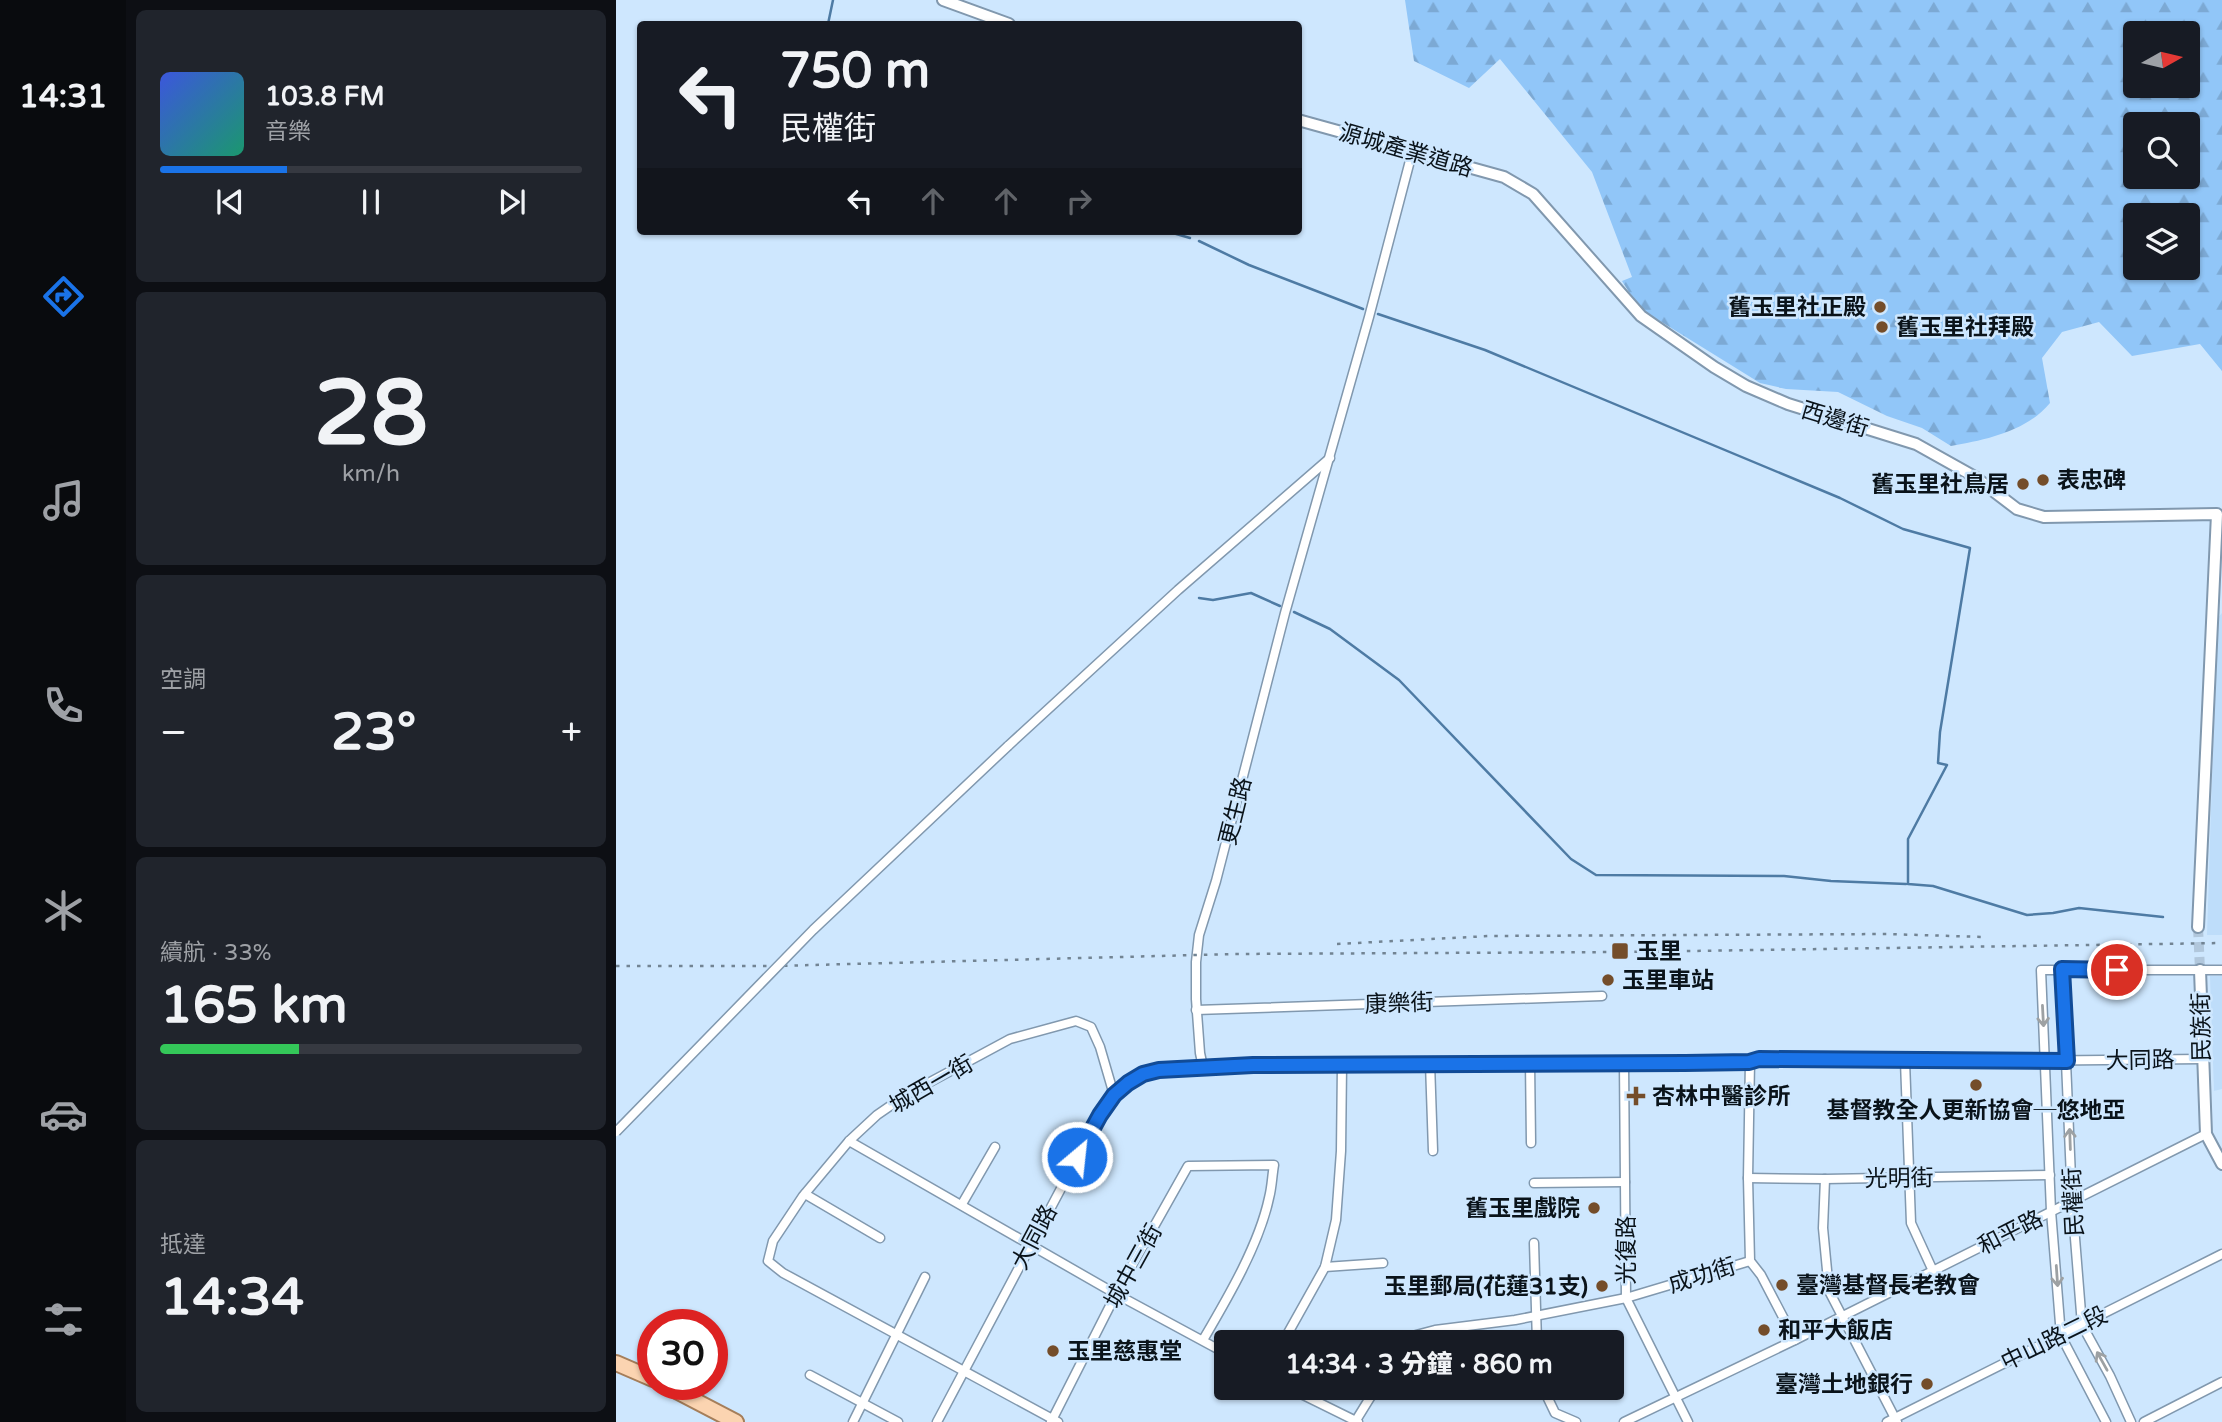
<!DOCTYPE html>
<html lang="zh-TW">
<head>
<meta charset="utf-8">
<style>
	body { margin:0; font-family:"Varela Round","Noto Sans TC",sans-serif; background:#20242c; color:#f1f3f6; height:100vh; display:flex; flex-direction:column; font-size:26px; white-space:nowrap }
	* { box-sizing:border-box; margin:0 }
	p { font-size:23px; color:#9ea1a6 }
	.icon { flex:none; width:38px; height:38px; fill:none; stroke:currentColor; stroke-width:2; stroke-linecap:round; stroke-linejoin:round }
	.map { position:relative; flex:1; overflow:hidden }
	.side { display:flex; flex-direction:column; gap:10px; padding:10px; background:#0d0f14; width:490px }
	.side>* { flex:none }
	.guide { position:absolute; left:21px; top:21px; width:665px; height:214px; border-radius:7px; box-shadow:0 2px 5px #0004; background:#171b24; color:#f1f3f6; overflow:hidden }
	.needle { width:46px; rotate:82deg }
	.fabs { position:absolute; left:1507px; top:21px; display:grid; gap:14px }
	.fabs a { display:grid; place-items:center; width:77px; height:77px; border-radius:7px; background:#171b24; box-shadow:0 2px 5px #0004; font-size:35px }
	.speed { position:absolute; left:21px; top:1309px; display:flex; gap:14px; font-size:35px; font-weight:700; text-align:center }
	.speed>* { display:grid; place-content:center; width:91px; height:91px; border-radius:50%; background:#171b24; box-shadow:0 2px 5px #0004; line-height:1 }
	.speed .limit { border:10px solid #d22; background:#fff; color:#111 }
	.pin { position:absolute; display:grid; place-items:center; width:60px; height:60px; color:#fff; margin:-30px; border:4px solid #fff; border-radius:50%; box-shadow:0 2px 7px #0007 }
	.me { position:absolute; width:77px; margin:-38px; rotate:28deg; stroke-linejoin:round; filter:drop-shadow(0 0 5px #0008) }
	.turn { display:flex; align-items:center; gap:24px; height:147px; padding:0 28px; font-size:32px }
	.turn .icon { width:91px; height:91px; stroke-width:2.5 }
	.turn b { display:block; font-size:49px; line-height:60px }
	.lanes { display:flex; align-items:center; height:66px; padding:0 28px; background:#0003; justify-content:center; gap:35px; direction:ltr }
	.lanes .off { opacity:.35 }
	.big { font-size:52px; font-weight:800; line-height:1.1 }
	.side .tile { flex:1; display:flex; flex-direction:column; justify-content:center; gap:10px; min-width:0; padding:0 24px; border-radius:10px; background:#20242c }
	.side .dial { align-items:center; gap:0 }
	.dial b { font-size:91px; line-height:1 }
	.song { display:flex; align-items:center; gap:21px }
	.cover { width:84px; height:84px; border-radius:10px; background:linear-gradient(135deg,hsl(230 70% 55%),hsl(160 70% 35%)) }
	.played { height:7px; border-radius:4px; background:linear-gradient(90deg,#1a73e8 30%,#363941 30%) }
	.keys { display:flex; justify-content:space-around; direction:ltr }
	.heat { display:flex; justify-content:space-between; align-items:center; font-size:38px; direction:ltr }
	.charge { height:10px; border-radius:5px; background:linear-gradient(90deg,#34c759 33%,#363941 0) }
	.trip { position:absolute; left:598px; top:1330px; width:410px; height:70px; border-radius:7px; background:#171b24; box-shadow:0 2px 5px #0004; font-weight:800; line-height:70px; text-align:center }
	main { display:flex; flex:1; min-height:0 }
	.tab-bar { display:flex; flex-direction:column; width:126px; justify-content:space-around; align-items:center; background:#090b0e; color:#9ea1a6 }
	.tab-bar .icon { width:49px; height:49px }
	.tab-bar .selected { color:#1a73e8 }
	.tab-bar b { font-size:32px; color:#f1f3f6 }
	.map>svg:first-child { display:block }
	.built { fill:#beddfa }
	.forest { fill:url(#forest-firs); fill-rule:evenodd }
	.lines { fill:none; stroke-linecap:round; stroke-linejoin:round }
	.stream { stroke:#4e7ba4; stroke-width:2.5 }
	.tertiary-tunnel { stroke:#b1c7dc; stroke-width:10; stroke-dasharray:10 5; stroke-linecap:butt }
	.minor-casing { stroke:#8198ae; stroke-width:11 }
	.tertiary-casing { stroke:#8198ae; stroke-width:14 }
	.primary-casing { stroke:#a57e5a; stroke-width:18 }
	.minor { stroke:#fff; stroke-width:8 }
	.tertiary { stroke:#fff; stroke-width:10 }
	.primary { stroke:#fbd4b1; stroke-width:14 }
	.rail { stroke:#728493; stroke-width:2.5; stroke-dasharray:3.5 7; stroke-linecap:butt }
	.minor-bridge-casing { stroke:#8198ae; stroke-width:11; stroke-linecap:butt }
	.minor-bridge { stroke:#fff; stroke-width:8 }
	.oneway { stroke:#9da1a3 }
	.route-casing { stroke:#114b97; stroke-width:18 }
	.route { stroke:#1a73e8; stroke-width:12 }
	.poi-dot { fill:#744d2a; stroke:#cee7fe; stroke-width:2.5 }
	.labels { text-anchor:middle; stroke-width:5; stroke-linejoin:round; paint-order:stroke }
	.street-label { font-size:23px; fill:#0a131a; stroke:#cee7fe }
	.poi-label { font-size:23px; font-weight:bold; fill:#0a131a; stroke:#cee7fe; text-anchor:start }
</style>
</head>
<body>
<main>
<nav class="tab-bar">
<b>14:31</b>
<svg class="icon selected" aria-label="directions" viewBox="0 0 24 24"><path d="M12 3l9 9-9 9-9-9zM9 14v-3h6M13 9l2 2-2 2"/></svg>
<svg class="icon" aria-label="music" viewBox="0 0 24 24"><path d="M9 18V5l10-2v13"/><circle cx="6" cy="18" r="3"/><circle cx="16" cy="16" r="3"/></svg>
<svg class="icon" aria-label="phone" viewBox="0 0 24 24"><path d="M5 4h4l2 5-3 2q2 4 5 5l2-3 5 2v4C11 20 4 13 5 4z"/></svg>
<svg class="icon" aria-label="climate" viewBox="0 0 24 24"><path d="M12 3v18M4 7l16 10M4 17L20 7"/></svg>
<svg class="icon" aria-label="car" viewBox="0 0 24 24"><path d="M5 17H2v-5l4-1 3-4h7l3 4 3 1v5h-3M9 17h6M6 11h13"/><circle cx="7" cy="17" r="2"/><circle cx="17" cy="17" r="2"/></svg>
<svg class="icon" aria-label="filters" viewBox="0 0 24 24"><path d="M4 7h16M4 17h16"/><circle cx="9" cy="7" r="2"/><circle cx="15" cy="17" r="2"/></svg>
</nav>
<section class="side">
<div class="tile">
<div class="song"><i class="cover"></i><div><b>103.8 FM</b><p>音樂</p></div></div>
<div class="played"></div>
<div class="keys"><svg class="icon" aria-label="previous" viewBox="0 0 24 24"><path d="M18 5L8 12l10 7zM5 5v14"/></svg><svg class="icon" aria-label="pause" viewBox="0 0 24 24"><path d="M8 5v14M16 5v14"/></svg><svg class="icon" aria-label="next" viewBox="0 0 24 24"><path d="M6 5l10 7-10 7zM19 5v14"/></svg></div>
</div>
<div class="tile dial"><b>28</b><p>km/h</p></div>
<div class="tile"><p>空調</p>
<div class="heat"><a>−</a><b class="big">23°</b><a>+</a></div>
</div>
<div class="tile"><p>續航 · 33%</p><b class="big">165 km</b><div class="charge"></div></div>
<div class="tile"><p>抵達</p><b class="big">14:34</b></div>
</section>
<div class="map">
<svg width="1606" height="1422" viewBox="0 0 1606 1422">
	<defs>
		<pattern id="forest-firs" width="22" height="20" patternUnits="userSpaceOnUse" patternTransform="scale(1.75)"><rect width="22" height="20" fill="#91c6f8"/><path d="M5 1l3.5 6h-7zM16 11l3.5 6h-7z" fill="#7ca9d4"/></pattern>
	</defs>
	<rect width="100%" height="100%" fill="#cee7fe"/>
	<g class="built">
		<polygon points="1606,613 1606,935 1591,935 1601,619"/>
		<polygon points="1594,976 1606,976 1606,1089 1598,1091"/>
	</g>
	<path class="forest" d="M789 0H1606V371L1584 344 1516 356 1483 322 1446 332 1426 358 1434 403C1411 431 1370 440 1335 446L1306 428 1271 416 1222 392 1170 389 1144 383 1023 308 1006 281 1016 277 976 172 884 59 853 88 798 61ZM1519 33H1572V86H1519ZM1519 124H1572V177H1519ZM1519 215H1572V268H1519Z"/>
	<g class="lines">
		<g class="stream">
			<polyline points="212,24 217,0"/>
			<polyline points="550,231 574,238"/>
			<polyline points="583,241 633,265 747,309"/>
			<polyline points="762,314 869,350 1224,498 1287,529 1354,548 1324,732 1322,763 1331,765 1292,839 1292,884 1317,886 1411,915 1437,913 1463,908 1547,917"/>
			<polyline points="583,598 597,600 635,593 664,606"/>
			<polyline points="678,612 714,629 783,680 955,859 980,875 1168,876 1215,881 1290,884"/>
		</g>
		<polyline class="tertiary-tunnel" points="1582,927 1584,970"/>
		<defs>
			<g id="minor">
				<polyline points="392,746 562,590 714,458"/>
				<polyline points="1446,969 1456,1201 1466,1325 1494,1376 1515,1422"/>
				<polyline points="580,1010 986,996"/>
				<polyline points="1134,1061 1132,1178 1134,1261 1145,1275 1179,1340"/>
				<polyline points="1289,1061 1295,1223 1317,1271"/>
				<polyline points="914,1062 915,1143"/>
				<polyline points="814,1063 817,1151"/>
				<polyline points="1008,1063 1010,1298 1072,1422"/>
				<polyline points="587,1067 584,1053 580,999 580,962 583,935 600,881 669,613 753,317 796,153"/>
				<polyline points="233,1141 500,1294 611,1354"/>
				<polyline points="1132,1178 1209,1179 1434,1175"/>
				<polyline points="1209,1179 1207,1228 1213,1291 1281,1422"/>
				<polyline points="918,1183 1009,1182"/>
				<polyline points="189,1194 264,1238"/>
				<polyline points="346,1204 379,1147"/>
				<polyline points="918,1243 921,1342"/>
				<polyline points="709,1267 767,1263"/>
				<polyline points="667,1342 709,1267 720,1220 725,1151 726,1065"/>
				<polyline points="794,1342 800,1335 819,1330 899,1320 1010,1298 1134,1261"/>
				<polyline points="194,1375 282,1422"/>
				<polyline points="673,1388 742,1422"/>
				<polyline points="927,1388 939,1413 960,1422"/>
				<polyline points="237,1422 309,1277"/>
				<polyline points="321,1422 484,1115 498,1095 512,1083 527,1074 543,1070 637,1065 1068,1063 1134,1061 1143,1059 1380,1061 1586,1059"/>
				<path d="M435 1422 500 1294 572 1166 658 1165C656 1176 656 1187 653 1198 643 1245 611 1299 587 1340"/>
				<polyline points="442,1422 167,1273 152,1261 157,1241 187,1196 233,1141 261,1115 290,1095 394,1039 460,1021 475,1027 484,1047 498,1095"/>
				<polyline points="739,1422 760,1388"/>
				<polyline points="1008,1422 1179,1340 1590,1134"/>
				<polyline points="1271,1422 1606,1254"/>
				<polyline points="1490,1422 1445,1336 1435,1211 1425,970 1606,970"/>
				<polyline points="1528,1422 1606,1382"/>
			</g>
			<g id="tertiary">
				<polyline points="327,0 393,24"/>
				<polyline points="682,120 888,177 917,194 1025,316 1098,367 1130,386 1172,404 1300,444 1359,477 1401,509 1428,517 1601,514 1582,927"/>
				<polyline points="1584,970 1590,1134 1606,1164"/>
			</g>
			<g id="primary">
				<polyline points="0,1363 37,1379"/>
				<polyline points="47,1384 120,1422"/>
			</g>
		</defs>
		<use href="#minor" class="minor-casing"/>
		<use href="#tertiary" class="tertiary-casing"/>
		<use href="#primary" class="primary-casing"/>
		<use href="#minor" class="minor"/>
		<use href="#tertiary" class="tertiary"/>
		<use href="#primary" class="primary"/>
		<g class="rail">
			<polyline points="721,944 873,936 1271,934 1368,937"/>
			<polyline points="0,966 158,966 619,954 1007,952 1606,943"/>
		</g>
		<defs>
			<polyline id="minor-bridge" points="0,1132 197,930 392,746"/>
		</defs>
		<use href="#minor-bridge" class="minor-bridge-casing"/>
		<use href="#minor-bridge" class="minor-bridge"/>
	</g>
	<defs><path id="oneway-shaft" d="M-6 0H5M1.5-3L5.5 0L1.5 3" fill="none" stroke-width="1.6" stroke-linecap="round" stroke-linejoin="round" transform="scale(1.75)"/></defs>
	<g class="oneway">
		<use href="#oneway-shaft" transform="translate(1427 1016) rotate(87)"/>
		<use href="#oneway-shaft" transform="translate(1454 1139) rotate(-92)"/>
		<use href="#oneway-shaft" transform="translate(1441 1276) rotate(86)"/>
		<use href="#oneway-shaft" transform="translate(1486 1361) rotate(-119)"/>
	</g>
	<g class="lines">
		<defs>
			<polyline id="route" points="461,1157 484,1115 498,1095 512,1083 527,1074 543,1070 637,1065 1069,1063 1133,1062 1143,1059 1451,1061 1446,969 1501,970"/>
		</defs>
		<use href="#route" class="route-casing"/>
		<use href="#route" class="route"/>
	</g>
	<g class="poi-dot">
		<circle cx="1264" cy="307" r="7"/>
		<circle cx="1266" cy="327" r="7"/>
		<circle cx="1427" cy="480" r="7"/>
		<circle cx="1407" cy="484" r="7"/>
		<rect x="995" y="942" width="18" height="18" rx="3.5"/>
		<circle cx="992" cy="980" r="7"/>
		<circle cx="1360" cy="1085" r="7"/>
		<path d="M1016.5 1085.5h7v7h7v7h-7v7h-7v-7h-7v-7h7z"/>
		<circle cx="978" cy="1208" r="7"/>
		<circle cx="1166" cy="1285" r="7"/>
		<circle cx="986" cy="1286" r="7"/>
		<circle cx="1148" cy="1330" r="7"/>
		<circle cx="437" cy="1351" r="7"/>
		<circle cx="1311" cy="1384" r="7"/>
	</g>
	<g class="labels">
		<g class="street-label">
			<text transform="translate(790 150) rotate(16)" y="8">源城產業道路</text>
			<text transform="translate(1219 419) rotate(17)" y="8">西邊街</text>
			<text transform="translate(619 811) rotate(-76)" y="8">更生路</text>
			<text transform="translate(783 1003) rotate(-2)" y="8">康樂街</text>
			<text transform="translate(1585 1027) rotate(-91)" y="8">民族街</text>
			<text transform="translate(1524 1060) rotate(-1)" y="8">大同路</text>
			<text transform="translate(315 1084) rotate(-30)" y="8">城西一街</text>
			<text transform="translate(1283 1178) rotate(-1)" y="8">光明街</text>
			<text transform="translate(1457 1202) rotate(-93)" y="8">民權街</text>
			<text transform="translate(1394 1232) rotate(-27)" y="8">和平路</text>
			<text transform="translate(418 1237) rotate(-62)" y="8">大同路</text>
			<text transform="translate(1010 1250) rotate(-90)" y="8">光復路</text>
			<text transform="translate(517 1266) rotate(-61)" y="8">城中三街</text>
			<text transform="translate(1086 1275) rotate(-17)" y="8">成功街</text>
			<text transform="translate(1438 1338) rotate(-26)" y="8">中山路二段</text>
		</g>
		<g class="poi-label">
			<text x="1250" y="315" text-anchor="end">舊玉里社正殿</text>
			<text x="1280" y="335">舊玉里社拜殿</text>
			<text x="1441" y="488">表忠碑</text>
			<text x="1393" y="492" text-anchor="end">舊玉里社鳥居</text>
			<text x="1020" y="959">玉里</text>
			<text x="1006" y="988">玉里車站</text>
			<text x="1036" y="1104">杏林中醫診所</text>
			<text x="1360" y="1118" text-anchor="middle">基督教全人更新協會─悠地亞</text>
			<text x="964" y="1216" text-anchor="end">舊玉里戲院</text>
			<text x="1180" y="1293">臺灣基督長老教會</text>
			<text x="972" y="1294" text-anchor="end">玉里郵局(花蓮31支)</text>
			<text x="1162" y="1338">和平大飯店</text>
			<text x="451" y="1359">玉里慈惠堂</text>
			<text x="1297" y="1392" text-anchor="end">臺灣土地銀行</text>
		</g>
	</g>
</svg>
<div class="fabs">
<a><svg class="needle" viewBox="-14 -14 28 28"><path d="M0-13l5 13h-10z" fill="#e53935"/><path d="M0 13l5-13h-10z" fill="#9ea1a6"/></svg></a>
<a><svg class="icon" aria-label="search" viewBox="0 0 24 24"><circle cx="10" cy="10" r="6"/><path d="M15 15l6 6"/></svg></a>
<a><svg class="icon" aria-label="layers" viewBox="0 0 24 24"><path d="M12 4l9 5-9 5-9-5zM3 14l9 5 9-5"/></svg></a>
</div>
<div class="speed"><div class="limit">30</div></div>
<div class="pin" style="left:1501px;top:970px;background:#d93025"><svg class="icon" aria-label="arrive" viewBox="0 0 24 24"><path d="M6 21V4h12l-3 4 3 4H6"/></svg></div>
<svg class="me" style="left:461px;top:1157px" viewBox="-20 -20 40 40"><circle r="17" fill="#1a73e8" stroke="#fff" stroke-width="3"/><path d="M0-11L8 9 0 5-8 9z" fill="#fff"/></svg>
<div class="trip">14:34 · 3 分鐘 · 860 m</div>
<div class="guide">
<div class="turn"><svg class="icon" aria-label="left" viewBox="0 0 24 24"><path d="M17 20v-9H6M10 6l-5 5 5 5"/></svg><div><b>750 m</b>民權街</div></div>
<div class="lanes"><svg class="icon" aria-label="left" viewBox="0 0 24 24"><path d="M17 20v-9H6M10 6l-5 5 5 5"/></svg><svg class="icon off" aria-label="ahead" viewBox="0 0 24 24"><path d="M12 20V5M6 11l6-6 6 6"/></svg><svg class="icon off" aria-label="ahead" viewBox="0 0 24 24"><path d="M12 20V5M6 11l6-6 6 6"/></svg><svg class="icon off" aria-label="right" viewBox="0 0 24 24"><path d="M7 20v-9h11M14 6l5 5-5 5"/></svg></div>
</div>
</div>
</main>
</body>
</html>
